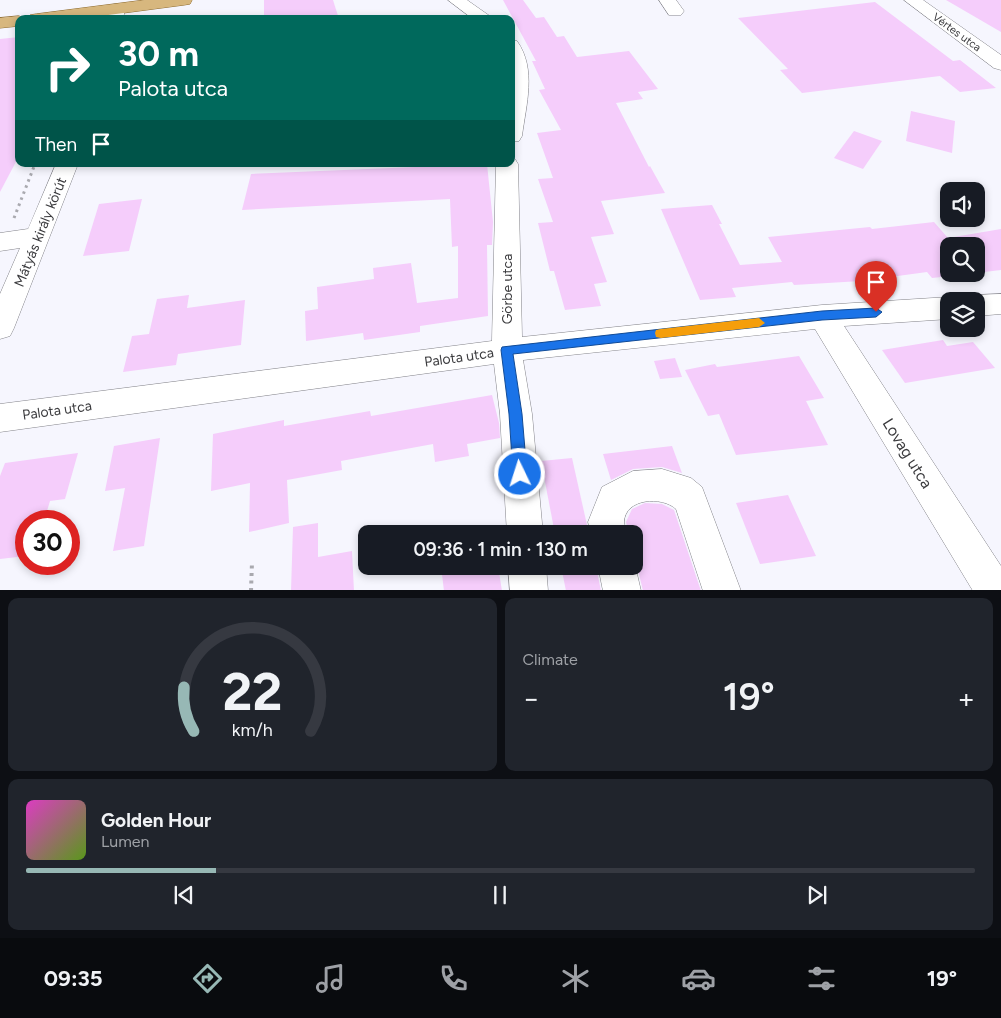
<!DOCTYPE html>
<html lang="en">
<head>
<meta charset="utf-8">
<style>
	body { margin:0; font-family:Figtree,sans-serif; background:#20242c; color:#f1f3f6; height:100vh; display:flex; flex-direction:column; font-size:19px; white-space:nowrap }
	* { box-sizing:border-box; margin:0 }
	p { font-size:16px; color:#9ea1a6 }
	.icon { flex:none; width:28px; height:28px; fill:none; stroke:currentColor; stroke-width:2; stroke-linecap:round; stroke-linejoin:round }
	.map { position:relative; height:590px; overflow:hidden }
	.panel { display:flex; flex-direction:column; gap:8px; padding:8px; background:#0d0f14; flex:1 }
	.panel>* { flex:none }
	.banner { position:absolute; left:15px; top:15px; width:500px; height:152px; border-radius:10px; box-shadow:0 2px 8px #0003; background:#00695c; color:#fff; overflow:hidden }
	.fabs { position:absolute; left:940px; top:182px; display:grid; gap:10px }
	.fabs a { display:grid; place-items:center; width:45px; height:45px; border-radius:10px; background:#171b24; box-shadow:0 2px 8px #0003; font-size:25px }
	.speed { position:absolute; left:15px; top:510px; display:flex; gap:10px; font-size:25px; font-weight:700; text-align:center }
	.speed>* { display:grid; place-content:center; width:65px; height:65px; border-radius:50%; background:#171b24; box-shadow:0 2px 8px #0003; line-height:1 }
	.speed .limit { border:8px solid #d22; background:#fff; color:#111 }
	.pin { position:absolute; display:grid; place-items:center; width:42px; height:42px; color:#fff; margin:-51px -21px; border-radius:50% 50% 50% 0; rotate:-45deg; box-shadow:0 0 5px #0007 }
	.pin .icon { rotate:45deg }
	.me { position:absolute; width:55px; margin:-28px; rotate:356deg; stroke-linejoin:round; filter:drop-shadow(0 0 4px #0008) }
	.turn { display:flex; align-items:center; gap:18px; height:105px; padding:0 20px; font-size:22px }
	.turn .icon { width:65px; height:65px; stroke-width:2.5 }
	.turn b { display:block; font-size:35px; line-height:42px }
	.then { display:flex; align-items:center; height:48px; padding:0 20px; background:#0003; gap:10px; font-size:19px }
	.big { font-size:38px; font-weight:600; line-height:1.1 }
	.panel .card { flex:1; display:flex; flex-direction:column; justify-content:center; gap:8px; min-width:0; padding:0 18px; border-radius:10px; background:#20242c }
	.panel .dial { align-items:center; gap:0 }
	.dial svg { height:130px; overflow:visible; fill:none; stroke:#363941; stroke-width:7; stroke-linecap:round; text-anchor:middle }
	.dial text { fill:#f1f3f6; stroke:none }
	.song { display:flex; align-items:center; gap:15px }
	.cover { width:60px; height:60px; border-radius:8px; background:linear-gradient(135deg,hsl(310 70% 55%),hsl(90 70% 35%)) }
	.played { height:5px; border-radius:2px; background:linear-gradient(90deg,#97b8b5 20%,#363941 20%) }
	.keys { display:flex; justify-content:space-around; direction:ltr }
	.heat { display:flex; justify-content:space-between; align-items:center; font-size:28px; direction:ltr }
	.panel .tiles { flex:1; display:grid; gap:8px; grid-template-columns:1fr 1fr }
	.card:last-child { grid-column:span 2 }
	.trip { position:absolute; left:358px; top:525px; width:285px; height:50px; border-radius:10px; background:#171b24; box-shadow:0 2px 8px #0003; font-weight:600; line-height:50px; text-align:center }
	.dock { display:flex; height:80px; justify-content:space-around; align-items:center; background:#090b0e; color:#9ea1a6 }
	.dock .icon { width:35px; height:35px }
	.dock .on { color:#97b8b5 }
	.dock b { font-size:22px; color:#f1f3f6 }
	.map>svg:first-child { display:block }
	.building { fill:#f5cdfb }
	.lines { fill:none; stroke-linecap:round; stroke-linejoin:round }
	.minor-casing { stroke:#838389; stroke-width:1 }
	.major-casing { stroke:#8f6c2f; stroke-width:1 }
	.path-far1 { stroke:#a9a9af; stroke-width:3; stroke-dasharray:2.5 4; stroke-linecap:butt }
	.path { stroke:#a9a9af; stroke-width:4; stroke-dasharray:3 4.5; stroke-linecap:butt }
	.minor { fill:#fff; fill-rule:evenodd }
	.major { fill:#d7b77e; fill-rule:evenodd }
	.route { fill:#1a73e8; stroke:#114b97 }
	.slow { fill:#f59e0b }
	.labels { text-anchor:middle; stroke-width:4.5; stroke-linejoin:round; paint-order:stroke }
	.far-street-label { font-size:11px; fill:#3a3a3d; stroke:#fff }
	.street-label { font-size:14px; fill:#3a3a3d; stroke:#fff }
	.near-street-label { font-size:16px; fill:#3a3a3d; stroke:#fff }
</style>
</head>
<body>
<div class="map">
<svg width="1001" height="591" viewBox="0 0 1001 591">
	<rect width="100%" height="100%" fill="#f6f6fe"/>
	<g class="building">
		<polygon points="264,0 333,0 339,19 264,19"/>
		<polygon points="503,0 523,0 536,18 544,17 557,37 564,36 577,57 629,51 658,89 638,92 643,99 616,103 649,167 650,166 665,193 601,201 614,234 591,237 607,282 594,284 601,306 565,310 554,271 550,271 538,223 553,222 538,179 553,178 537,133 561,130 539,90 545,89 532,61 536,61"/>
		<polygon points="946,0 1001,0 1001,32"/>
		<polygon points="875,2 953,61 960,60 996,88 960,92 940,76 802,93 780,70 788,69 738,18"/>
		<polygon points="19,37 19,156 0,192 0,39"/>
		<polygon points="911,111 955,121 952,153 906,141"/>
		<polygon points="854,131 882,141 863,169 834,158"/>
		<polygon points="487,164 493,222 492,245 487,245 488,316 420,326 420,332 364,340 363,333 306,341 305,311 318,309 317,287 374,279 373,268 411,263 417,303 458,298 458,246 452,247 450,199 242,210 251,174"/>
		<polygon points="142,199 129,251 83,256 99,204"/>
		<polygon points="712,205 722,224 719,224 740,265 782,262 768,237 870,227 872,229 934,222 948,238 1001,229 1001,270 976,273 976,246 949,246 949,274 970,274 932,278 927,272 861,281 794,285 792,282 732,288 736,297 700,300 661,209"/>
		<polygon points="189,295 187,308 245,300 241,345 178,354 176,365 123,372 132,336 149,334 157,299"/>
		<polygon points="943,340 947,346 973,342 995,368 905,383 882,350"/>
		<polygon points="799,356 824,398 806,401 828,445 736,455 719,414 708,416 685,370 715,364 717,367"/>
		<polygon points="675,358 682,377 660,379 654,361"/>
		<polygon points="492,395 499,423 500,438 467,444 469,456 435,462 433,444 341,461 342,470 287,480 289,523 249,532 250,483 211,491 213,434 284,420 284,426 370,411 371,416"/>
		<polygon points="160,438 144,546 113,551 125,488 105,491 114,446"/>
		<polygon points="672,446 682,473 662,467 633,469 611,480 603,454"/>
		<polygon points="78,453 65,499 50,501 44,521 26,521 26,556 0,559 0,476 5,463"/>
		<polygon points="572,458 589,534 555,534 541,461"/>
		<polygon points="788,495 816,556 760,564 736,503"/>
		<polygon points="645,503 662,504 674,510 701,591 643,591 636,561 634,559 634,534 629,534 626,522 632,509"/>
		<polygon points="318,523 318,557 352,551 354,591 291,591 293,527"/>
		<polygon points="441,566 498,566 502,591 444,591"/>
		<polygon points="561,566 596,566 601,591 566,591"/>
	</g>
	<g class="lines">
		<defs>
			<g id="minor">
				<polygon points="448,0 467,0 494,19 473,19"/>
				<polygon points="659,0 676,0 684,11 681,15 669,15"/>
				<polygon points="904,0 923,0 1001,55 1001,70 994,68"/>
				<polygon points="117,4 123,5 125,9 123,19 105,19 111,5"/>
				<path d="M511 40 517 41C537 69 526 105 522 136L519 141 511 142Z"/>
				<polygon points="511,158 515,159 518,164 522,337 822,305 949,297 959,301 949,301 949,319 844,326 1001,566 1001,591 973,591 815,329 523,360 532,414 543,534 507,534 500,414 494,364 0,432 0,404 492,341 496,164 511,164"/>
				<polygon points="56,164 78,164 14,328 10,336 0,339 0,294 20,248 0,251 0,233 28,229"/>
				<polygon points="1001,294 1001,314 976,316 976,301 965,301 966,299 976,295"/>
				<path d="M662 469 691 478 702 487 741 591H703L676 509C662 496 625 498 624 522 624 525 626 530 627 534H591L588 522 602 487 633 471Z"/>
				<polygon points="634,561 641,591 603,591 598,566 634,566"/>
				<polygon points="508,566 546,566 548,591 510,591"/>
			</g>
			<g id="major">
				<polygon points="145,0 192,0 190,4 184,5 78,19 27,19 30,15 36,14"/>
				<polygon points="19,16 26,19 19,19 19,26 0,28 0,18"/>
			</g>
		</defs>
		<use href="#minor" class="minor-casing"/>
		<use href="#major" class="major-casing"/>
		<polyline class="path-far1" points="14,218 35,164"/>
		<polyline class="path" points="251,591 252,562"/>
		<use href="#minor" class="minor"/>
		<use href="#major" class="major"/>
	</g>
	<polygon class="route" points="876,308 882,312 876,317 822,320 513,354 522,414 527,474 525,479 520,480 515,479 513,474 509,414 501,350 502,347 822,311"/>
	<polygon class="slow" points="759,318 765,323 759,327 661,338 656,337 655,333 656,330 661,329"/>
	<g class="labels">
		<g class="far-street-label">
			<text transform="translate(957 32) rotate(36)" y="4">Vértes utca</text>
		</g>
		<g class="street-label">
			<text transform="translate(40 232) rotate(-68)" y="5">Mátyás király körút</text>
			<text transform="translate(507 289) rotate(-90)" y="5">Görbe utca</text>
			<text transform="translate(459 357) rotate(-8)" y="5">Palota utca</text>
			<text transform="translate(57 410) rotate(-8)" y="5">Palota utca</text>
		</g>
		<g class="near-street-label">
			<text transform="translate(908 453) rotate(58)" y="6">Lovag utca</text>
		</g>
	</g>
</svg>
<div class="fabs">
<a><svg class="icon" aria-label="sound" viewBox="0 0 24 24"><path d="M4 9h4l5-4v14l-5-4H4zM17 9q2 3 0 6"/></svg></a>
<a><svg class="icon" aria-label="search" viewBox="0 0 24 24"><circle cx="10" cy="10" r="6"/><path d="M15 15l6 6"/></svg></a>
<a><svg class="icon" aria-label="layers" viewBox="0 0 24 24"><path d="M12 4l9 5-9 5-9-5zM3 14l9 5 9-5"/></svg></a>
</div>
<div class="speed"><div class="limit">30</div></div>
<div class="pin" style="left:876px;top:312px;background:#d93025"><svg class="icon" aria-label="arrive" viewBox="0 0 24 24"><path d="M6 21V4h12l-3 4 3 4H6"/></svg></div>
<svg class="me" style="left:520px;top:474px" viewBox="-20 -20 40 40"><circle r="17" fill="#1a73e8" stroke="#fff" stroke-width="3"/><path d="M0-11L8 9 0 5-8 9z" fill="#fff"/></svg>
<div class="trip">09:36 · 1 min · 130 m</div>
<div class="banner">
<div class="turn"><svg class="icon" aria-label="right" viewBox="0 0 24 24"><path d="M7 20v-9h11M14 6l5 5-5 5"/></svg><div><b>30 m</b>Palota utca</div></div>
<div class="then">Then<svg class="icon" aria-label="arrive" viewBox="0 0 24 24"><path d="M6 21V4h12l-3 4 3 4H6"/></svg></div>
</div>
</div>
<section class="panel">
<div class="tiles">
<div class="card dial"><svg viewBox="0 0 100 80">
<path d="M14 69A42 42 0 1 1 86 69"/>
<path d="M14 69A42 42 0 0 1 8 42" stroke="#97b8b5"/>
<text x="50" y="56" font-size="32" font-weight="700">22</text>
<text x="50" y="72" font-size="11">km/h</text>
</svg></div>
<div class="card"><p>Climate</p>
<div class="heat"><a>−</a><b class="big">19°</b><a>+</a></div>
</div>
<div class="card">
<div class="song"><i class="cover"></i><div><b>Golden Hour</b><p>Lumen</p></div></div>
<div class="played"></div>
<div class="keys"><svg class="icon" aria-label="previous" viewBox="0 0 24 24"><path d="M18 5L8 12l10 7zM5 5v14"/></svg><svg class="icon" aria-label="pause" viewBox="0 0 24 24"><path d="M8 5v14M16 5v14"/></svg><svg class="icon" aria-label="next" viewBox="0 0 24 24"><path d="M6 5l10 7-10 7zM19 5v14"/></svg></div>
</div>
</div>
</section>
<nav class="dock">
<b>09:35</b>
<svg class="icon on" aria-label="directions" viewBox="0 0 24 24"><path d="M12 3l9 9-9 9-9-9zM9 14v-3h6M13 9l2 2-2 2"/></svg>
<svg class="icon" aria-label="music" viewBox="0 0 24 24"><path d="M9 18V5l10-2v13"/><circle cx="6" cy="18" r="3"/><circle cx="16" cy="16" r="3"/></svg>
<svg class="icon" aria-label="phone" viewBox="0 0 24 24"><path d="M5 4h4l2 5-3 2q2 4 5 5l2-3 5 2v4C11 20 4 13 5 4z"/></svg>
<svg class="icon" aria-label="climate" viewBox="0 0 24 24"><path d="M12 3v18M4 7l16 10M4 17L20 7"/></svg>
<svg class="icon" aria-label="car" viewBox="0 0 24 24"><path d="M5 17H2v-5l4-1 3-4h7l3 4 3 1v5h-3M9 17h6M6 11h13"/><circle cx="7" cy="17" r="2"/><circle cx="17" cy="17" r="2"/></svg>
<svg class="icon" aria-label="filters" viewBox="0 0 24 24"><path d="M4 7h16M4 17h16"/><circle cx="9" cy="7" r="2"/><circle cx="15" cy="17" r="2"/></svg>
<b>19°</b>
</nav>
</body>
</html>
